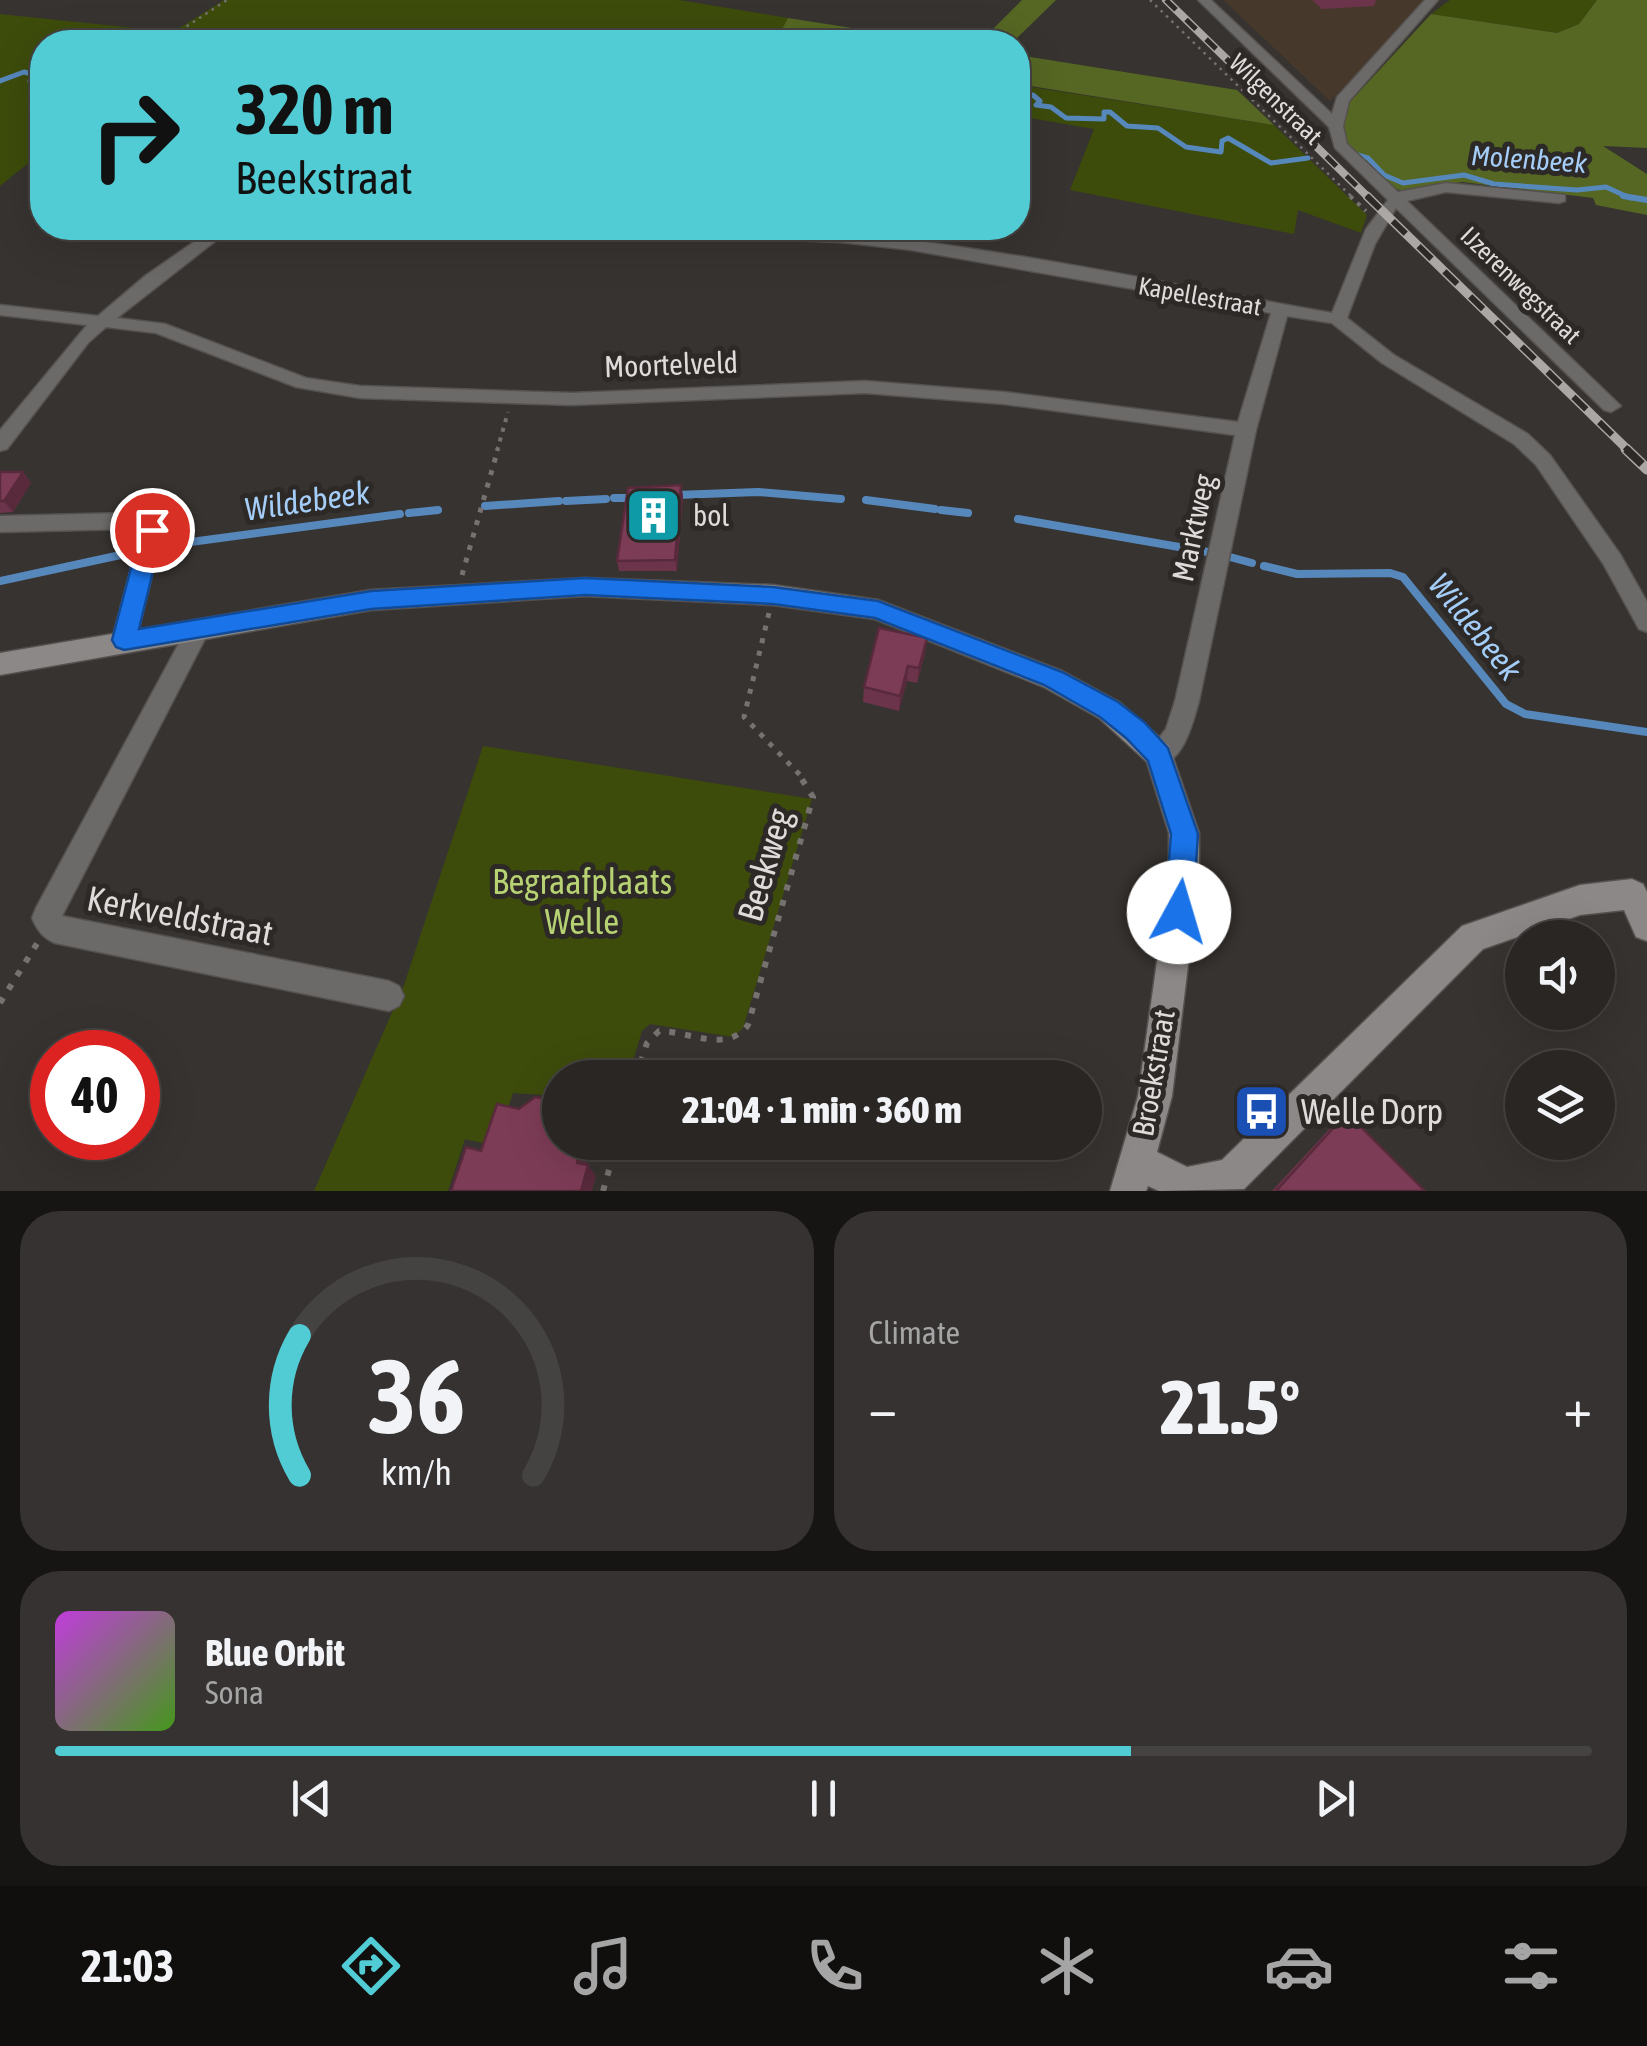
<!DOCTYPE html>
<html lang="en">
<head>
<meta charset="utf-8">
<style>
	body { margin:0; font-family:"Asap Condensed",sans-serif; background:#353231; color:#f1f3f6; height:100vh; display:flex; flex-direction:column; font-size:38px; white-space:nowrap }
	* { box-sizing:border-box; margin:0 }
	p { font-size:32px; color:#a5a5a6 }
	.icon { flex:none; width:55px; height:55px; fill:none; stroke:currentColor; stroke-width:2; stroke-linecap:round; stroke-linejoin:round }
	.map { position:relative; height:1191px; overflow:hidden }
	.panel { display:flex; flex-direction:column; gap:20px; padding:20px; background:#171514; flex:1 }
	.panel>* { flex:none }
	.guide { position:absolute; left:30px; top:30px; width:1000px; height:210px; border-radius:40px; box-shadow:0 10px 40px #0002,0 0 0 2px #454341; background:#51ccd4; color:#111; overflow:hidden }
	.tools { position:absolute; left:1505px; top:920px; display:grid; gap:20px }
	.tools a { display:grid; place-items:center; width:110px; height:110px; border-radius:50%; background:#292624; box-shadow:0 10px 40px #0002,0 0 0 2px #454341; font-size:50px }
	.speed { position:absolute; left:30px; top:1030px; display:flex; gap:20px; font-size:50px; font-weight:700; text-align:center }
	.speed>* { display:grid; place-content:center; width:130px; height:130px; border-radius:50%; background:#292624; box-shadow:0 10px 40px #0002,0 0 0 2px #454341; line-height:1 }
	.speed .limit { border:15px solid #d22; background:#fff; color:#111 }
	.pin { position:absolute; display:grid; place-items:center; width:85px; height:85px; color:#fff; margin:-42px; border:5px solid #fff; border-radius:50%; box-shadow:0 2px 10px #0007 }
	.me { position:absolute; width:110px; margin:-55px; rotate:6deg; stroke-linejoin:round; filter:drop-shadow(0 0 8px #0008) }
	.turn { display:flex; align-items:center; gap:35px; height:210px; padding:0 40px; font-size:45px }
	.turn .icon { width:130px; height:130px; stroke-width:2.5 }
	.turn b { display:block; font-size:70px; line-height:85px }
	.big { font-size:75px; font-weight:800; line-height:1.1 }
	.panel .widget { flex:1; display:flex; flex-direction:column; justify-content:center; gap:15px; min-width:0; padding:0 35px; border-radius:40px; background:#353231 }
	.panel .dial { align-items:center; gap:0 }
	.dial svg { height:260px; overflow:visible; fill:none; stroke:#454341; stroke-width:7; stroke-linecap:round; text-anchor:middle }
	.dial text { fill:#f1f3f6; stroke:none }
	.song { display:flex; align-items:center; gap:30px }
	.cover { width:120px; height:120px; border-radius:15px; background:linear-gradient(135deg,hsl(290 70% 55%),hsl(100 70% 35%)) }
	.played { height:10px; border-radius:5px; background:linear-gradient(90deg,#51ccd4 70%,#454341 70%) }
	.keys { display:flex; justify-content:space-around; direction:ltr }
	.heat { display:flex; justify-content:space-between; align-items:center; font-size:55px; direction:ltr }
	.panel .tiles { flex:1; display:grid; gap:20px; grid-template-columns:1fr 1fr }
	.widget:last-child { grid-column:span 2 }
	.trip { position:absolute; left:542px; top:1060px; width:560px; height:100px; border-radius:50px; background:#292624; box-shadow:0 10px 40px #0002,0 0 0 2px #454341; font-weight:800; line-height:100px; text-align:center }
	.dock { display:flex; height:160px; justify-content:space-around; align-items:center; background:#100f0e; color:#a5a5a6 }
	.dock .icon { width:70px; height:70px }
	.dock .selected { color:#51ccd4 }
	.dock b { font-size:45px; color:#f1f3f6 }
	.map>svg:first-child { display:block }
	.industrial { fill:#46392b }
	.green { fill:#3d4c0b }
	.forest { fill:#556723 }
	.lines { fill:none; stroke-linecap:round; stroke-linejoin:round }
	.stream-far2 { stroke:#5788bc; stroke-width:5 }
	.stream-far1 { stroke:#5788bc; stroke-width:6 }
	.stream { stroke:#5788bc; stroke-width:8 }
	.street-casing { stroke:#55514f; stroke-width:3 }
	.secondary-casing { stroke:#55514f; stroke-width:3 }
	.path-far3 { stroke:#767270; stroke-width:2.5; stroke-dasharray:2.5 5; stroke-linecap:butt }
	.path-far2 { stroke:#767270; stroke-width:4; stroke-dasharray:4 6; stroke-linecap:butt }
	.path-far1 { stroke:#767270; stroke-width:5; stroke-dasharray:5 8; stroke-linecap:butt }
	.path { stroke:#767270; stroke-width:6; stroke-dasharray:6 10; stroke-linecap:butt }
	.street { fill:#6c6a69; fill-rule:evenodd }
	.secondary { fill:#8c8887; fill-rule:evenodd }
	.rail-far2-casing { stroke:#aaa7a5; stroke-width:8 }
	.rail-far1-casing { stroke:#aaa7a5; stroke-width:9 }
	.rail-casing { stroke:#aaa7a5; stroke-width:11 }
	.rail-far2 { stroke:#2d2927; stroke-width:5; stroke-dasharray:14; stroke-linecap:butt }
	.rail-far1 { stroke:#2d2927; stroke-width:6; stroke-dasharray:18; stroke-linecap:butt }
	.rail { stroke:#2d2927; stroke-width:8; stroke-dasharray:22; stroke-linecap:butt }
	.wall { fill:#6c344a }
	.shaded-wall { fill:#582a3c }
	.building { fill:#7d3c56; stroke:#582a3c; stroke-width:2.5 }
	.route { fill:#1a73e8; stroke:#114b97; stroke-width:2.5 }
	.labels { text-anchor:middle; stroke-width:10; stroke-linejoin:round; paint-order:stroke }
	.far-street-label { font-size:25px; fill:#dedbda; stroke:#2d2927 }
	.far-water-label { font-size:28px; font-style:italic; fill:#a4cdf8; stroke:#2d2927 }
	.street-label { font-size:30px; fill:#dedbda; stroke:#2d2927 }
	.poi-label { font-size:30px; fill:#dedbda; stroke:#2d2927; text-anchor:start }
	.water-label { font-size:32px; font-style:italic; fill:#a4cdf8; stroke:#2d2927 }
	.near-street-label { font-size:35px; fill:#dedbda; stroke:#2d2927 }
	.near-park-label { font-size:35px; fill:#b7d273; stroke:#2d2927 }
	.near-poi-label { font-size:35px; fill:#dedbda; stroke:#2d2927; text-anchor:start }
</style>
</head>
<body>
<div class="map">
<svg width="1647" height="1191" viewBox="0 0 1647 1191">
	<rect width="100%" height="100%" fill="#373330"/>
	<polygon class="industrial" points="1223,0 1425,0 1393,39 1330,101"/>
	<g class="green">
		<polygon points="224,0 679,0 788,18 775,42 42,42 42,152 0,186 0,14 173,32"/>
		<polygon points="1450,0 1597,0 1579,24 1557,33 1431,14"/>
		<polygon points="1018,85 1274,125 1367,215 1361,233 1298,210 1294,234 1070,190 1094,129 1018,116"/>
		<polygon points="483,746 812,799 743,1028 733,1037 650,1024 642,1031 628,1077 560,1078 560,1096 513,1093 495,1146 465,1139 448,1191 314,1191 404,985"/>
	</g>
	<g class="forest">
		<polygon points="1022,0 1056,0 1016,39 990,32"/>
		<polygon points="1597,0 1647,0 1647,148 1603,146 1647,174 1647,215 1596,205 1593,198 1462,182 1403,191 1387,186 1348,148 1342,120 1348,104 1431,14 1557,33 1579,24"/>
		<polygon points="788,18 942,42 775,42"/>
		<polygon points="1018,55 1237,90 1274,125 1018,84"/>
	</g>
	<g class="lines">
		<g class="stream-far2">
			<polyline points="0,81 24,72 32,74 30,81 42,82"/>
			<polyline points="42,92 42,97"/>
			<polyline points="1018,98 1033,95 1040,101 1036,105 1051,107 1066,118 1104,119 1104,112 1110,112 1127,126 1158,128 1186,147 1221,152 1222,141 1228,138 1271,163 1308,158"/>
			<polyline points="1354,154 1368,158 1384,175 1403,183 1464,175 1494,184 1577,190 1606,187 1630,198"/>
		</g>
		<polyline class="stream-far1" points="1623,196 1647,200"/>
		<g class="stream">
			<polyline points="676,495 758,492 841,499"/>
			<polyline points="614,498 634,498"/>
			<polyline points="866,500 935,509"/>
			<polyline points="566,501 606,499"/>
			<polyline points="485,506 559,501"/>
			<polyline points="941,510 968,513"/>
			<polyline points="409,513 438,510"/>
			<polyline points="1018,519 1208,552"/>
			<polyline points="161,546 400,514"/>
			<polyline points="1230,557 1252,563"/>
			<polyline points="1264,566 1297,574 1390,573 1403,577 1506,704 1525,714 1647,732"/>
			<polyline points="0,581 139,551"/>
		</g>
		<defs>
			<g id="street">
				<path d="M1198 0H1211L1332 114 1337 97 1425 0H1438L1349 101 1343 126 1347 144 1398 192 1446 183 1565 195V201L1559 203 1446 192 1407 201 1621 406 1611 412 1604 410 1396 208 1375 244 1347 318 1394 355 1528 434 1550 455 1620 554 1647 602V632L1639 629 1604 565 1536 465 1514 444 1382 363 1332 323 1287 316 1256 430 1199 701C1193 722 1181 774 1150 763L1146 755 1166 729 1175 701 1235 435 1004 404 865 393 572 405 360 398 296 387 156 333 106 327 88 343 7 449 0 451V430L87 325 0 315V305L98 316 145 276 214 228H232L117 318 165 324 306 378 360 386 572 393 865 381 1004 392 1238 422 1271 313 911 250 840 242 623 233 615 228C853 212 1098 272 1332 313L1366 229 1388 200 1335 148 1329 127Z"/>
				<polygon points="129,513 160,526 163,531 136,640 132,647 116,647 112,640 140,535 127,529 0,532 0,516"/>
				<path d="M198 620 206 623 210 629 62 916 389 981 399 986 404 996 399 1006 389 1011 55 943C43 938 37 930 32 918L36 908 190 623Z"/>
			</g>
			<polygon id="secondary" points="585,578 773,585 878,600 1062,671 1119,702 1169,746 1199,833 1199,876 1172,1096 1157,1152 1187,1167 1222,1160 1462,926 1580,885 1632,879 1643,884 1647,892 1647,941 1636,937 1624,910 1580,915 1483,949 1244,1189 1159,1191 1148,1186 1146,1191 1110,1191 1138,1096 1169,876 1169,833 1147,762 1099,718 1044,687 875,619 773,605 585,596 371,610 0,675 0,653 371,590"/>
		</defs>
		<use href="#street" class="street-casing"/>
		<use href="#secondary" class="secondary-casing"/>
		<g class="path-far3">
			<polyline points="1150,0 1353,198"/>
			<polyline points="189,42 175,34 227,0"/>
		</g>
		<g class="path-far2">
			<polyline points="1350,196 1366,211"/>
			<polyline points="497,451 508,412"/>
		</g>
		<g class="path-far1">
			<polyline points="462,575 498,449"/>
			<polyline points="769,613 744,717 801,776"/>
		</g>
		<g class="path">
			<polyline points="0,1003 38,942"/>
			<path d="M636 1078 647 1043 659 1031C689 1031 726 1054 748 1025L813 797 798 773"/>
			<polyline points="603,1191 617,1142"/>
		</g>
		<use href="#street" class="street"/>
		<use href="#secondary" class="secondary"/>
		<defs>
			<polyline id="rail-far2" points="1166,0 1369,198"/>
			<polyline id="rail-far1" points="1367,196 1629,451"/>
			<polyline id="rail" points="1626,449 1647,469"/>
		</defs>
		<use href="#rail-far2" class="rail-far2-casing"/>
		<use href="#rail-far1" class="rail-far1-casing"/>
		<use href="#rail" class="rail-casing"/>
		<use href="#rail-far2" class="rail-far2"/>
		<use href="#rail-far1" class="rail-far1"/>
		<use href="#rail" class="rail"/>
	</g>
	<g class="wall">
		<polygon points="1312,0 1376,0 1374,6 1322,9"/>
		<polygon points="0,472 23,472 31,483 13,512 0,513"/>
		<polygon points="681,485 683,496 677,571 619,571 617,561"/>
		<polygon points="925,654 917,683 907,681 899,711 863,702 864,687"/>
		<polygon points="1347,1113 1425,1191 1272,1191 1335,1123"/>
	</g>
	<g class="shaded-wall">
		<polygon points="23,472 31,483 13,512 4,501"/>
		<polygon points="681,485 683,496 677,571 675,560"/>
		<polygon points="927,638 925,654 917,683 919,668"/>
		<polygon points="908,666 907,681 899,711 900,696"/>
		<polygon points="580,1142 589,1142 585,1174 577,1163"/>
		<polygon points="588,1165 596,1176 592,1191 581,1191"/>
	</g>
	<g class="building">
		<polygon points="0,472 23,472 4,501 0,501"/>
		<polygon points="681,485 675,560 617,561 628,488"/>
		<polygon points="879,628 927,638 919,668 908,666 900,696 864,687"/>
		<polygon points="535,1097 553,1100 560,1111 560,1142 580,1142 577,1163 588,1165 581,1191 451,1191 466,1147 481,1151 497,1104 519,1109"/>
		<polygon points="1347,1113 1425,1191 1276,1191"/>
	</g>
	<polygon class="route" points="152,523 163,530 139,629 371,591 585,578 773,587 878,601 1062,672 1118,702 1144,722 1168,748 1198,834 1193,912 1189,922 1179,926 1169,922 1165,912 1171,834 1148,761 1126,738 1100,717 1044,685 875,618 773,604 585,595 371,609 124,650 116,647 112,640 141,530"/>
	<defs>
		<symbol id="building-square" viewBox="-11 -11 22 22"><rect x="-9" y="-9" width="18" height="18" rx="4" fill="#0f9aa8" stroke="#2d2927"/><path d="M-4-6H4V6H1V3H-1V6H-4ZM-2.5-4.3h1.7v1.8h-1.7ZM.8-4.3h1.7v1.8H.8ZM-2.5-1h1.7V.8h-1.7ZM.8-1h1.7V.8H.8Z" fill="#fff"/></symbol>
		<symbol id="bus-square" viewBox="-11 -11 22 22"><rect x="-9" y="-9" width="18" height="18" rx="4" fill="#1a4fb4" stroke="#2d2927"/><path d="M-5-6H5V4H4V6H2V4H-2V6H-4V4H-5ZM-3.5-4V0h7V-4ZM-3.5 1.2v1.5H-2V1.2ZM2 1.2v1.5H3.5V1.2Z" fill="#fff"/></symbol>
	</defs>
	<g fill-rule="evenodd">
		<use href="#building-square" x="622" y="484" width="63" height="63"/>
		<use href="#bus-square" x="1230" y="1080" width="63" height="63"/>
	</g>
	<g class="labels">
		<g class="far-street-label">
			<text transform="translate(1276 99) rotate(44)" y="9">Wilgenstraat</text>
			<text transform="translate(1521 285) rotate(44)" y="9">IJzerenwegstraat</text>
			<text transform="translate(1200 296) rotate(10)" y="9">Kapellestraat</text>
		</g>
		<g class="far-water-label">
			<text transform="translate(1529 159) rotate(4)" y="10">Molenbeek</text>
		</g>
		<g class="street-label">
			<text transform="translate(671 365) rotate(-2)" y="10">Moortelveld</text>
			<text transform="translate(1194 528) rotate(-78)" y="10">Marktweg</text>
			<text transform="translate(1154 1073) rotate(-80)" y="10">Broekstraat</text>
		</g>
		<g class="poi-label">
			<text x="693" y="526">bol</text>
		</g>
		<g class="water-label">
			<text transform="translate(307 501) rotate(-8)" y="11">Wildebeek</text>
			<text transform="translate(1475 627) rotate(51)" y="11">Wildebeek</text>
		</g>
		<g class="near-street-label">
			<text transform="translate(765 865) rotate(-74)" y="12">Beekweg</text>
			<text transform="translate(180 916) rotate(11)" y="12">Kerkveldstraat</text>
		</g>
		<g class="near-park-label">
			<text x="582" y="894">Begraafplaats<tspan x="582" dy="40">Welle</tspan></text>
		</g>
		<g class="near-poi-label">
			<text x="1301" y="1124">Welle Dorp</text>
		</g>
	</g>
</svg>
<div class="tools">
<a><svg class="icon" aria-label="sound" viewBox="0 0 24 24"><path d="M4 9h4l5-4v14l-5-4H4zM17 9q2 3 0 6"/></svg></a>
<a><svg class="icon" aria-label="layers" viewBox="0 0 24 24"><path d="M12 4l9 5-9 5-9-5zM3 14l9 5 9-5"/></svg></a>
</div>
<div class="speed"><div class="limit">40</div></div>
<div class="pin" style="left:152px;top:530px;background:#d93025"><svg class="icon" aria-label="arrive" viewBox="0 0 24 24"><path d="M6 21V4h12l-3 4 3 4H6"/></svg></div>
<svg class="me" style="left:1179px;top:912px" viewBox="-20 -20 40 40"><circle r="19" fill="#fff"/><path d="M0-13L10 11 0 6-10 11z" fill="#1a73e8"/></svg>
<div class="trip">21:04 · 1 min · 360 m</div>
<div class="guide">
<div class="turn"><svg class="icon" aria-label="right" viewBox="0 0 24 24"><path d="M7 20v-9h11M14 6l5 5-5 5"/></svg><div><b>320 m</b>Beekstraat</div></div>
</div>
</div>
<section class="panel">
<div class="tiles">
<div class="widget dial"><svg viewBox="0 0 100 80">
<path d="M14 69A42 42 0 1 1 86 69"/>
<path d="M14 69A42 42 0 0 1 14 26" stroke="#51ccd4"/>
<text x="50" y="56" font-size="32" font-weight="700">36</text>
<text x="50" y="72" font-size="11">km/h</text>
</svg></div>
<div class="widget"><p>Climate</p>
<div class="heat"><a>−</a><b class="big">21.5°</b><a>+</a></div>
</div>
<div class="widget">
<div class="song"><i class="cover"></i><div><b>Blue Orbit</b><p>Sona</p></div></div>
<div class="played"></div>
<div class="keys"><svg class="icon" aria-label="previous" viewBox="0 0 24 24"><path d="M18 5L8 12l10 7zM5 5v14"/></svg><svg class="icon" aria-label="pause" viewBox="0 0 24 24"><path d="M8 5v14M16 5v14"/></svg><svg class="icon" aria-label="next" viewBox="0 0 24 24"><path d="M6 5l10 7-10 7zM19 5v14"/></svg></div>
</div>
</div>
</section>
<nav class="dock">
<b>21:03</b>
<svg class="icon selected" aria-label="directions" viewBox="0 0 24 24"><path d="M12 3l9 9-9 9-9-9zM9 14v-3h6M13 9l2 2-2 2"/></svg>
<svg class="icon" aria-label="music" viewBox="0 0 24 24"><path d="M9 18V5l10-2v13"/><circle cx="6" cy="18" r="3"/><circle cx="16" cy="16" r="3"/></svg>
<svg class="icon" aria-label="phone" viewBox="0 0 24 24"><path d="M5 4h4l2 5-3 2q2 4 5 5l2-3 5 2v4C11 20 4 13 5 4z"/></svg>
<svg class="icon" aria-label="climate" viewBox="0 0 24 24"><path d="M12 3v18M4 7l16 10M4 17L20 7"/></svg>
<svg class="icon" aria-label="car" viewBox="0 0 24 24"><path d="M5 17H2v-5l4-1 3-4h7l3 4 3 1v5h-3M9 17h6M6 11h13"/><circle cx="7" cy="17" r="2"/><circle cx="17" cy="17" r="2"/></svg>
<svg class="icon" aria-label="filters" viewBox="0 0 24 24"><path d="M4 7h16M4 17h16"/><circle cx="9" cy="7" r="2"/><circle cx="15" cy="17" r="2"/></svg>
</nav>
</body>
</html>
